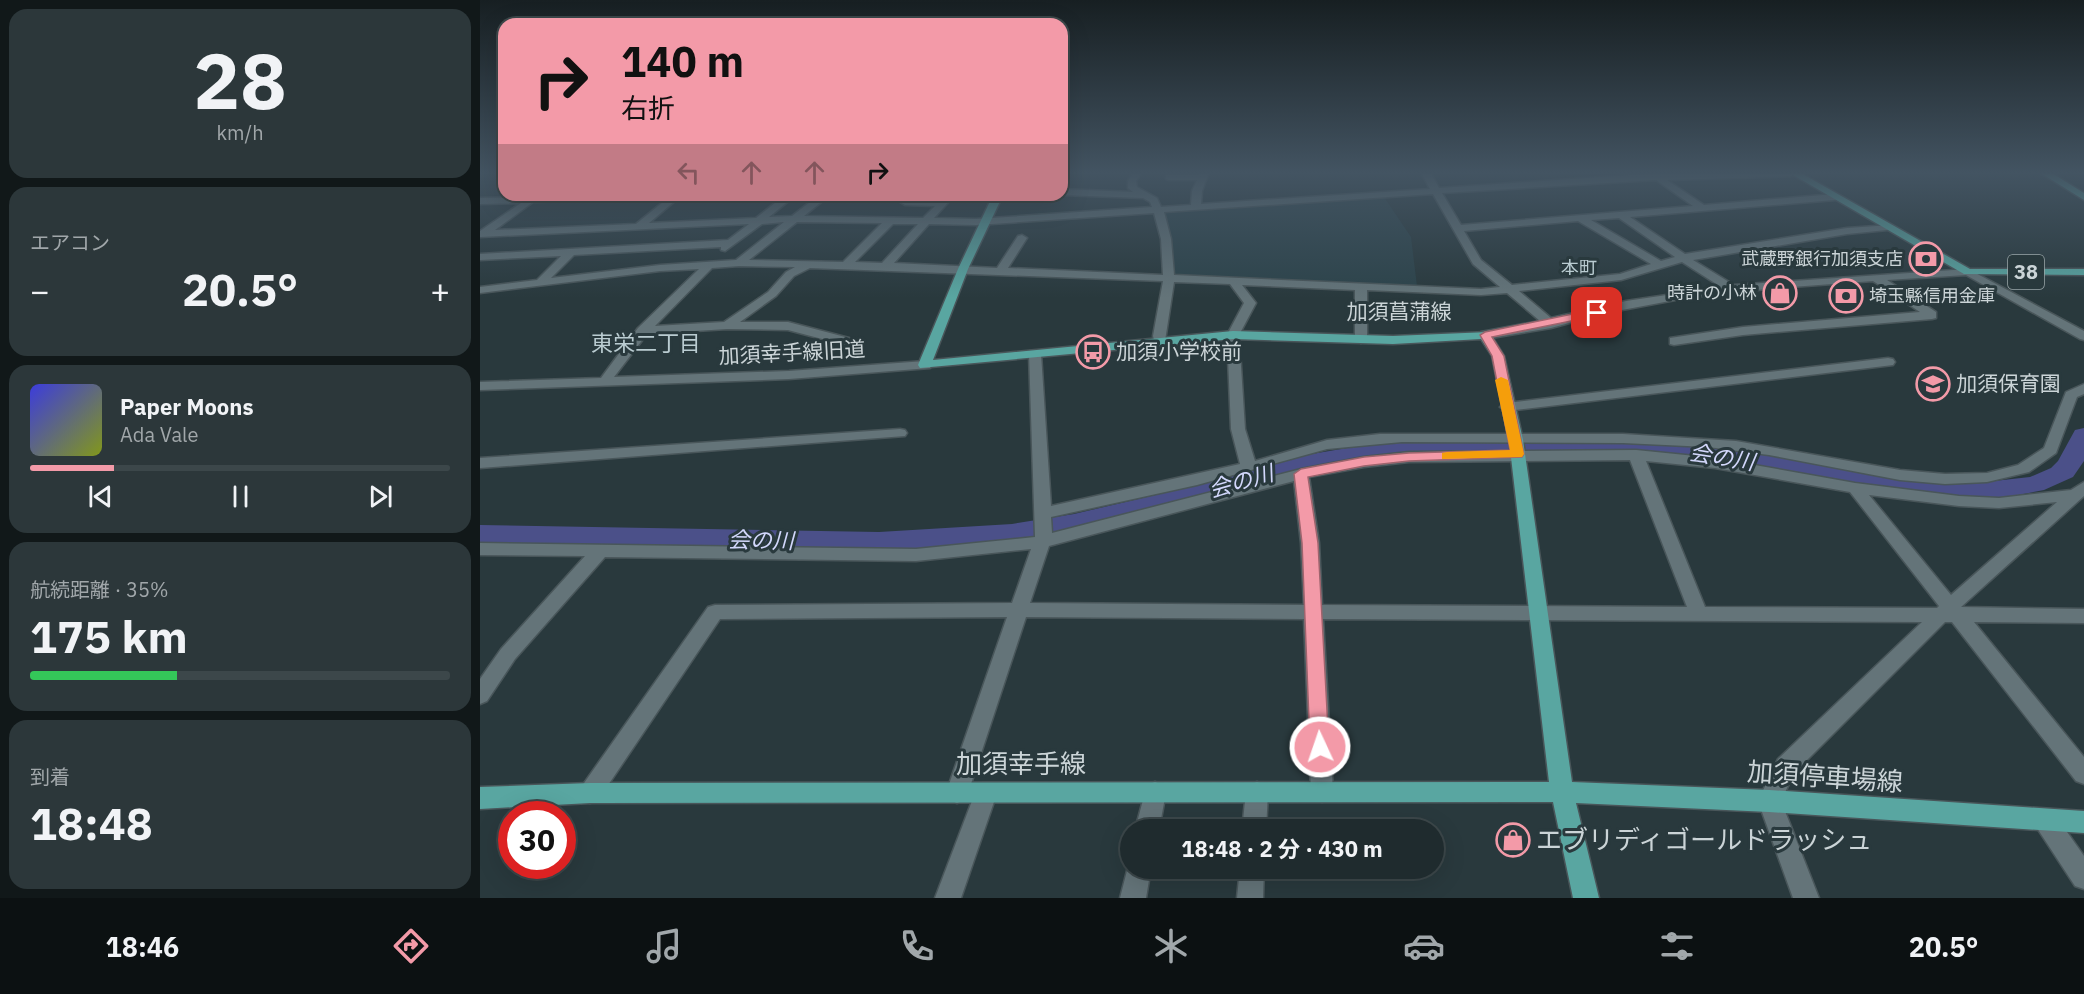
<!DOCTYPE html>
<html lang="ja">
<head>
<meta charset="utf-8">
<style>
	body { margin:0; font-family:"IBM Plex Sans","Noto Sans JP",sans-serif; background:#2c373a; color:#f1f3f6; height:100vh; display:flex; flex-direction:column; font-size:22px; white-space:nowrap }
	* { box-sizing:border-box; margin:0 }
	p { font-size:20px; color:#a1a7aa }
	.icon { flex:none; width:33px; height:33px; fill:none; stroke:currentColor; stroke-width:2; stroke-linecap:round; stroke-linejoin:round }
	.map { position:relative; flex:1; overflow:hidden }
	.details { display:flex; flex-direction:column; gap:9px; padding:9px; background:#111819; width:480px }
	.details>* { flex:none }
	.guide { position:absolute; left:18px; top:18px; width:570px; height:183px; border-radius:18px; box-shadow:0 6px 24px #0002,0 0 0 2px #3c474a; background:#f39aa8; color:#111; overflow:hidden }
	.speed { position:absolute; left:18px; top:801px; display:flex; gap:12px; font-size:30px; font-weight:700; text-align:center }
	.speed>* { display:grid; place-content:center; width:78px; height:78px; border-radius:50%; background:#1f2b2e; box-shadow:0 6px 24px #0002,0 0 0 2px #3c474a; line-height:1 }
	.speed .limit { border:9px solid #d22; background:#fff; color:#111 }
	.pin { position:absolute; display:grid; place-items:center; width:51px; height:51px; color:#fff; margin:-26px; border-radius:12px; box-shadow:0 3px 9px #0006 }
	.me { position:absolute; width:66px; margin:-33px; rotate:357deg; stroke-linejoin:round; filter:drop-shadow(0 0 4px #0008) }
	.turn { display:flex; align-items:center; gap:21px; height:126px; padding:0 24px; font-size:27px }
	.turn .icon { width:78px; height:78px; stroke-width:2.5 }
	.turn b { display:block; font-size:42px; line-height:51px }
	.lanes { display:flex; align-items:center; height:57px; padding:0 24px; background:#0003; justify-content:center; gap:30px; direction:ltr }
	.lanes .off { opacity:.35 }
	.big { font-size:45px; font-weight:700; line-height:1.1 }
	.details .card { flex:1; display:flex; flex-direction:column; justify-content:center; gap:9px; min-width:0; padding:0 21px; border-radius:18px; background:#2c373a }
	.details .dial { align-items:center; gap:0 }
	.dial b { font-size:78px; line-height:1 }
	.song { display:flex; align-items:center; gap:18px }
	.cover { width:72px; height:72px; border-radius:9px; background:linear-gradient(135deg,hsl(240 70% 55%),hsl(70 70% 35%)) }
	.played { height:6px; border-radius:3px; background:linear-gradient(90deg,#f39aa8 20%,#3c474a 20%) }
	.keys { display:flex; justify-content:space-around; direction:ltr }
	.heat { display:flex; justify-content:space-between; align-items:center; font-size:33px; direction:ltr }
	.charge { height:9px; border-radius:4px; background:linear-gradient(90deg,#34c759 35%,#3c474a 0) }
	.trip { position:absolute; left:640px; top:819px; width:324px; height:60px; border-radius:30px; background:#1f2b2e; box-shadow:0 6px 24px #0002,0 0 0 2px #3c474a; font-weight:700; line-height:60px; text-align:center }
	.menu { display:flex; height:96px; justify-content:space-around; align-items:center; background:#0c1112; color:#a1a7aa }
	.menu .icon { width:42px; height:42px }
	.menu .on { color:#f39aa8 }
	.menu b { font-size:27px; color:#f1f3f6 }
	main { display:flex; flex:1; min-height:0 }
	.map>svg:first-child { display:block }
	.built { fill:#2c434a }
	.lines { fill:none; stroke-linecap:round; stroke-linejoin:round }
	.river { fill:#4b5089; fill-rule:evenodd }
	.minor-casing { stroke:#49565a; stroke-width:3 }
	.major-casing { stroke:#49565a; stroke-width:3 }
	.minor { fill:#647479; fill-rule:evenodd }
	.major { fill:#59a6a1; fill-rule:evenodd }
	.route { fill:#f39aa8; stroke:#9e646d; stroke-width:1.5 }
	.slow { fill:#f59e0b }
	.labels { text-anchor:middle; stroke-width:6; stroke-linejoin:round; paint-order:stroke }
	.far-poi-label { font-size:18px; fill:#cbd4d7; stroke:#29393d; text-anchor:end }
	.far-neighbourhood-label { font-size:18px; fill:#baccd1; stroke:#29393d }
	.shield { fill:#29393d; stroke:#9aa6a9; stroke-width:1.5 }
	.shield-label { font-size:20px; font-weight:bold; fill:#cbd4d7 }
	.street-label { font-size:21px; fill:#cbd4d7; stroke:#29393d }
	.poi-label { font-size:21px; fill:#cbd4d7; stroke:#29393d; text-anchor:start }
	.neighbourhood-label { font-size:22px; fill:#baccd1; stroke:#29393d }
	.water-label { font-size:22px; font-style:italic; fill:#d2d7fb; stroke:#29393d }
	.near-street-label { font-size:26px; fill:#cbd4d7; stroke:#29393d }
	.near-poi-label { font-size:26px; fill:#cbd4d7; stroke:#29393d; text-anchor:start }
</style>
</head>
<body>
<main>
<section class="details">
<div class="card dial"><b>28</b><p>km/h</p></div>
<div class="card"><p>エアコン</p>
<div class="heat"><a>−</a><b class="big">20.5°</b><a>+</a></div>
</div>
<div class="card">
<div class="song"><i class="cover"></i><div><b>Paper Moons</b><p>Ada Vale</p></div></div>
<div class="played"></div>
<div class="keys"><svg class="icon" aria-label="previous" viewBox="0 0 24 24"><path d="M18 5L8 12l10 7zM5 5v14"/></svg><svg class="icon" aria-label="pause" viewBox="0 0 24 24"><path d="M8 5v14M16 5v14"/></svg><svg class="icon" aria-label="next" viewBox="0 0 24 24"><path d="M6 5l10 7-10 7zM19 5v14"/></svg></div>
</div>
<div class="card"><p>航続距離 · 35%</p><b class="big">175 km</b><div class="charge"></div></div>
<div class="card"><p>到着</p><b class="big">18:48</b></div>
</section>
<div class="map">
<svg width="1604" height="898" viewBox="0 0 1604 898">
	<rect width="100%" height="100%" fill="#29393d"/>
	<polygon class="built" points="904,197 931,237 937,286 693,274 693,246 683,213"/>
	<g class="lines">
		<polygon class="river" points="1604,428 1604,461 1593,477 1564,490 1522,498 1461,500 1202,458 1098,452 908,457 823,472 686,511 594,534 532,544 399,552 0,545 0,525 399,532 532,524 594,514 684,493 820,456 908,441 1098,436 1202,442 1461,482 1505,482 1550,477 1571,468 1578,461 1595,430"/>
		<defs>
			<g id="minor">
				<path d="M653 172H662L656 181 657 187 677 198 681 207 711 205 712 191 717 180H689L686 179V175H719L720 172H729L722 191 721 204 950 189 941 172H950L959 188 1151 175 1316 172 1312 176 1187 180 1224 205 1355 194 1360 197 1355 200 1150 217 1205 254 1367 228 1411 225 1412 227 1407 230 1367 234 1213 260 1254 285 1488 269 1604 331V340L1600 339 1486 275 1407 280 1456 312V318L1452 319 1263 335 1194 345 1190 344V338L1263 327 1440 312 1393 281 1286 289 1206 298 1126 313 1071 328 1005 339 999 335 1001 332 1060 321 1027 293 1001 295 887 290V339L881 343 875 339V290L762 285 776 303 759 335 765 429 775 461 847 440 900 434H1143L1256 441 1420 470 1465 474 1507 473 1538 465 1564 448 1586 392 1604 384V394L1597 397 1576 453 1549 472 1507 482 1465 484 1420 480 1289 455 1228 447 1143 443 922 442 847 449 717 485 571 517 572 533 821 469 884 457 929 452 1156 450 1235 458 1375 483 1479 496 1519 498 1591 490 1604 482V496L1481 607 1604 609V623L1494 622 1604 757V784L1596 781 1472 622H1465L1314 773 1301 801 1339 898H1313L1278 801 1298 759 1442 622 843 619 853 792 850 799 842 802 834 799 831 792 824 619 546 617 488 793 485 800 477 803 469 800 466 793 527 617 240 619 118 800 110 803 102 800 99 793 102 786 228 607 235 605 532 603 551 549 436 561 125 557 35 659 7 701 0 704V679L21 649 105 556 0 555V543L436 549 555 537 549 354 550 351H560L561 354 571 506 760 464 751 429 747 335 764 303 750 284 694 282 685 341 679 345 675 344 673 336 683 281 330 268 314 276 296 296 260 322H308L369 338V344L365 345 308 330 247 329 167 334 134 377 309 371 445 361 450 362 452 365 450 368 309 379 0 390V382L121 378 158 328 219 269 180 271 0 293V287L57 280 81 256 0 260V254L248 240 269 224 0 237V231L41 203 0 204V198L202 195 169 223 276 218 305 195H316L289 217 312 216 339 195H350L324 216 443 218 455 206 425 205 420 202 422 200H460L465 195H475L454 218 496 219 672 207 670 202 663 198 582 195V189L653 192 648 188V181ZM1176 180 1213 206 981 225 962 193ZM953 194 993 264 1020 287 1001 289 694 275 691 239 684 212ZM188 198 156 224 15 230 53 202ZM674 213 681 239 683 275 528 268 547 238 542 235 538 236 517 268 414 263 449 224 496 225ZM1139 218 1195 257 1181 261 1111 220ZM1098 221 1171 264 1140 274 1032 285 1001 260 984 231ZM304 222 256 260 180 265 71 278 94 255 241 247V250L245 251 282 224ZM317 222 402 223 363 262 269 260ZM413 224H438L402 263 375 262ZM1202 262 1241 287 1146 301 1071 318 1039 291 1141 280ZM259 266 315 267 306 272 288 292 244 322 175 326 232 268ZM1150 460 1207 607 842 605 839 543 829 477 884 467 929 462ZM1166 461 1235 468 1370 492 1459 606 1457 608 1225 607ZM814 481 821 543 824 605 550 603 569 546ZM1389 495 1479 506 1519 508 1577 502 1471 595Z"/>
				<polygon points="1408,358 1413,359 1415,362 1413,365 1027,411 1020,407 1027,403"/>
				<polygon points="420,429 425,430 427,433 425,436 0,468 0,458"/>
				<polygon points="675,782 683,785 686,792 679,830 655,830 667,785"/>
				<polygon points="777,782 785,785 788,792 786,830 762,830 766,792 769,785"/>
				<polygon points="506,783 514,786 517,793 481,898 455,898 495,793 498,786"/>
				<polygon points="1565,809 1573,812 1604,856 1604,889 1595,886 1557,828 1553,820 1557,812"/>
				<polygon points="650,859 651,868 671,868 666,898 640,898"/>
				<polygon points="760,868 784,868 783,898 757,898"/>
			</g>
			<g id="major">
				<polygon points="1308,172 1319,172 1490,269 1604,269 1604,275 1484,274"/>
				<polygon points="1559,172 1570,172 1604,193 1604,200"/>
				<polygon points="513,195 523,195 488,269 453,360 753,331 913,336 1009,332 1024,356 1043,440 1092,782 1289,790 1604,811 1604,833 1289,812 1096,803 1119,898 1093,898 1073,802 110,803 0,809 0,787 110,783 1069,782 1029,440 1012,356 1001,339 913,344 753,339 440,368 438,365 478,269"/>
			</g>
		</defs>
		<use href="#minor" class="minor-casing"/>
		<use href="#major" class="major-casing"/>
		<use href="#minor" class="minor"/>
		<use href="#major" class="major"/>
	</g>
	<linearGradient id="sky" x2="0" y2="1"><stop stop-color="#171f22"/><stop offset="0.58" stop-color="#435462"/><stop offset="1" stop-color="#435462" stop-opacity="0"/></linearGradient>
	<rect width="1604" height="298" fill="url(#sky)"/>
	<polygon class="route" points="1117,309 1123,313 1121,315 1012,337 1024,356 1044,454 1042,457 929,461 884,466 828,477 838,543 849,747 847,753 840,756 833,753 830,747 822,543 814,474 821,469 884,457 929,453 1030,450 1012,356 1000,335 1005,332"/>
	<polygon class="slow" points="1021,377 1028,380 1044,454 1042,457 962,459 962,453 967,452 1030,450 1015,380"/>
	<defs>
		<symbol id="bank-ring" viewBox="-11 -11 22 22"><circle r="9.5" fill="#29393d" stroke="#f39aa8" stroke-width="1.5"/><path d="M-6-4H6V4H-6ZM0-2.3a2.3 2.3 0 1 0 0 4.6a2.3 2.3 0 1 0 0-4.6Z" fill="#f39aa8"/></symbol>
		<symbol id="shop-ring" viewBox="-11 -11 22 22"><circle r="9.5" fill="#29393d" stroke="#f39aa8" stroke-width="1.5"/><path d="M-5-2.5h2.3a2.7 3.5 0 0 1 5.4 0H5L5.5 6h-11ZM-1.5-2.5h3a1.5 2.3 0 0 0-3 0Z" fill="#f39aa8"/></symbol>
		<symbol id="bus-ring" viewBox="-11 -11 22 22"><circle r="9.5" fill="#29393d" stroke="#f39aa8" stroke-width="1.5"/><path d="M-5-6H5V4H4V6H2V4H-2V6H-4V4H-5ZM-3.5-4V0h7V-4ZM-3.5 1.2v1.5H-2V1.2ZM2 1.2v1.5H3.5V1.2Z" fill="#f39aa8"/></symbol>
		<symbol id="school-ring" viewBox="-11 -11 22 22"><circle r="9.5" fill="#29393d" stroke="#f39aa8" stroke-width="1.5"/><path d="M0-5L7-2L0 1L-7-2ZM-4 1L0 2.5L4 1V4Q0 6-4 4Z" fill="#f39aa8"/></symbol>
	</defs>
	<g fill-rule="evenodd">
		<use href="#bank-ring" x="1427" y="240" width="38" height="38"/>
		<use href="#shop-ring" x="1281" y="274" width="38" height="38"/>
		<use href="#bank-ring" x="1347" y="277" width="38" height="38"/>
		<use href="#bus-ring" x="594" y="333" width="38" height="38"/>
		<use href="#school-ring" x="1434" y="365" width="38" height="38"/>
		<use href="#shop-ring" x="1014" y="821" width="38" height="38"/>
	</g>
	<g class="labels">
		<g class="far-poi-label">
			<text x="1423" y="265">武蔵野銀行加須支店</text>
			<text x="1277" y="299">時計の小林</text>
			<text x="1389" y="302" text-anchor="start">埼玉縣信用金庫</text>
		</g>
		<g class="far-neighbourhood-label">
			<text x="1099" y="274">本町</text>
		</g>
		<rect class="shield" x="1528" y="255" width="36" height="34" rx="4.5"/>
		<g class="shield-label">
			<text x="1546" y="279">38</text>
		</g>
		<g class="street-label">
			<text x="919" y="319">加須菖蒲線</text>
			<text transform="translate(312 353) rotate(-3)" y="7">加須幸手線旧道</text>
		</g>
		<g class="poi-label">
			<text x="636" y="359">加須小学校前</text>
			<text x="1476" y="391">加須保育園</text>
		</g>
		<g class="neighbourhood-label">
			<text x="166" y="351">東栄二丁目</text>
		</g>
		<g class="water-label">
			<text transform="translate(1242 457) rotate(9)" y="8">会の川</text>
			<text transform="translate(761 481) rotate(-16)" y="8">会の川</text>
			<text transform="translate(281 540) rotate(1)" y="8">会の川</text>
		</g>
		<g class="near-street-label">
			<text x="541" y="773">加須幸手線</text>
			<text transform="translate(1345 777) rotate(4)" y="9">加須停車場線</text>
		</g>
		<g class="near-poi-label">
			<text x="1056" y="849">エブリディゴールドラッシュ</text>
		</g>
	</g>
</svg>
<div class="speed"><div class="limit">30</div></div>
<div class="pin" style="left:1117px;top:313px;background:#d93025"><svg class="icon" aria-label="arrive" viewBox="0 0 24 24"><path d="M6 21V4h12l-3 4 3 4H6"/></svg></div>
<svg class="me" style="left:840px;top:747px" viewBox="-20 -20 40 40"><circle r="17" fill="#f39aa8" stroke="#fff" stroke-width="3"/><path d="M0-11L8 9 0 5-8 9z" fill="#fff"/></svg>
<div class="trip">18:48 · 2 分 · 430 m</div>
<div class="guide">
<div class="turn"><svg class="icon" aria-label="right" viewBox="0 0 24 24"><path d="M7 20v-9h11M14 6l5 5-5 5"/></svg><div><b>140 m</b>右折</div></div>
<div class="lanes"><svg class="icon off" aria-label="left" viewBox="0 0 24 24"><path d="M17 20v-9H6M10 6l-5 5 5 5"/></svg><svg class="icon off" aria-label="ahead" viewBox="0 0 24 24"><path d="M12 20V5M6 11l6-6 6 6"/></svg><svg class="icon off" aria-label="ahead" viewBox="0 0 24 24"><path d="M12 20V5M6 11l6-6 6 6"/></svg><svg class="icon" aria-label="right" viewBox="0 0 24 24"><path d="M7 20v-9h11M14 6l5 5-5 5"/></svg></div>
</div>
</div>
</main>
<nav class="menu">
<b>18:46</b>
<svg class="icon on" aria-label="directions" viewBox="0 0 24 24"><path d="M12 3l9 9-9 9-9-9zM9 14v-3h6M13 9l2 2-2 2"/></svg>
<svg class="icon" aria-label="music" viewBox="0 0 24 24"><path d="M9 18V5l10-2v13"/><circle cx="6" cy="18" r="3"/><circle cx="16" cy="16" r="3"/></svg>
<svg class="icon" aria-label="phone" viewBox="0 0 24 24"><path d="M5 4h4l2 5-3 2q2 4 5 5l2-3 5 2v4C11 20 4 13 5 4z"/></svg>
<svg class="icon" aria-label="climate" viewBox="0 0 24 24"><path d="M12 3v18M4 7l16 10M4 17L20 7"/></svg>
<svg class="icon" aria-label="car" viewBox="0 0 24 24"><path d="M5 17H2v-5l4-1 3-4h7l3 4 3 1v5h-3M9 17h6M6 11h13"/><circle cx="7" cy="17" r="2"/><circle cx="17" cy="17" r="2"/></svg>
<svg class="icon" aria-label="filters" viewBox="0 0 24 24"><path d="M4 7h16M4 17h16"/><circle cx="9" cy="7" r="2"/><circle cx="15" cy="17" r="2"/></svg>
<b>20.5°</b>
</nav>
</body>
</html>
